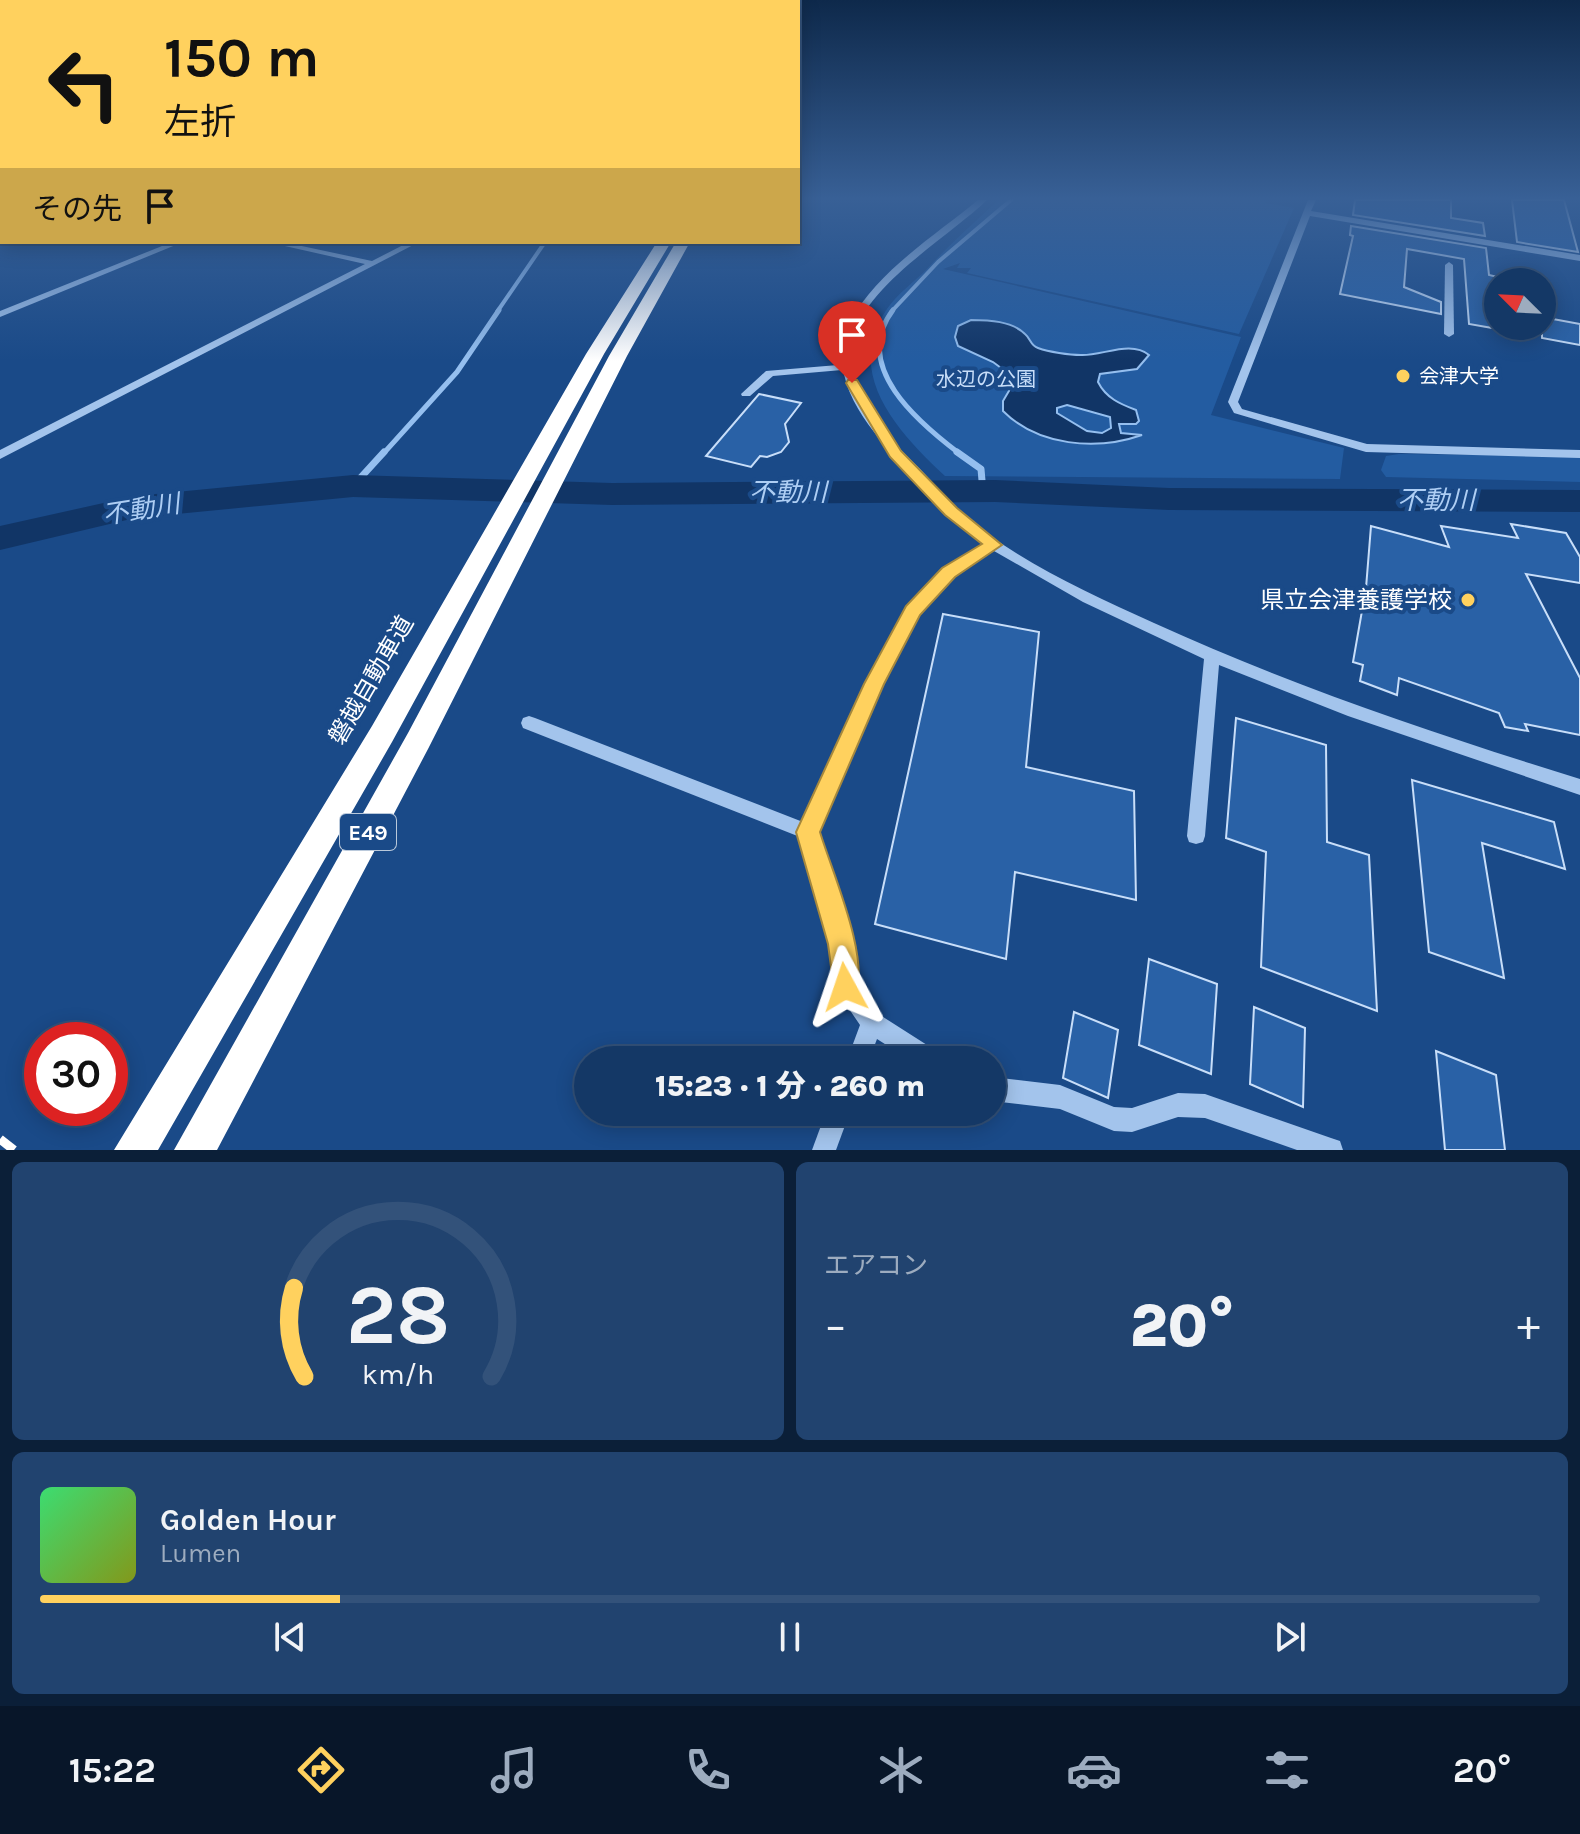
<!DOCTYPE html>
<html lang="ja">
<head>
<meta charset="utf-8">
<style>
	body { margin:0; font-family:Karla,"Noto Sans JP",sans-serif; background:#21436f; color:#f1f3f6; height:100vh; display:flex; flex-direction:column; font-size:30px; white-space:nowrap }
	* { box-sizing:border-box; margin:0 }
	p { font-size:26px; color:#9dacbf }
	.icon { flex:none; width:44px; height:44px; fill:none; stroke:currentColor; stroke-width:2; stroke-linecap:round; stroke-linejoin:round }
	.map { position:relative; height:1150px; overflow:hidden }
	.drawer { display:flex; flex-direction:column; gap:12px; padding:12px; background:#0b1f38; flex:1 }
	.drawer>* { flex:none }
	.hud { position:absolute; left:0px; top:0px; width:800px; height:244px; box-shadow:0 4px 20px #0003,0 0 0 2px #33527a; background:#ffd15e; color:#111; overflow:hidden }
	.needle { width:52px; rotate:294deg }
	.tools { position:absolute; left:1484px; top:268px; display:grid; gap:16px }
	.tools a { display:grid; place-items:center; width:72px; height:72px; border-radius:50%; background:#143866; box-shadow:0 4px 20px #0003,0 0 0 2px #33527a; font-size:40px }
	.speed { position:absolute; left:24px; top:1022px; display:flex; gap:16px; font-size:40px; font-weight:700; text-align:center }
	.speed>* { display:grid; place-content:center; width:104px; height:104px; border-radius:50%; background:#143866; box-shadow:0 4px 20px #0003,0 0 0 2px #33527a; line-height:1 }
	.speed .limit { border:12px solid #d22; background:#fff; color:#111 }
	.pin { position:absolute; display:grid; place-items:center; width:68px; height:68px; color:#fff; margin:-82px -34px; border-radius:50% 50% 50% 0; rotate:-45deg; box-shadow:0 0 8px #0007 }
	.pin .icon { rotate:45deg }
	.me { position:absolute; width:88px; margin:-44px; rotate:355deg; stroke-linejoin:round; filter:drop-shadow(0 0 6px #0008) }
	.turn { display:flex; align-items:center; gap:28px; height:168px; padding:0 32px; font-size:36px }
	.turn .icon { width:104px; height:104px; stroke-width:2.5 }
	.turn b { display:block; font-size:56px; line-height:68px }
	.then { display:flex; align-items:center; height:76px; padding:0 32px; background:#0003; gap:16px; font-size:30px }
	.big { font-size:60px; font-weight:800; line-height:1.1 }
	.drawer .card { flex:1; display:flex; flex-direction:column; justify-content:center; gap:12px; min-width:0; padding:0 28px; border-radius:12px; background:#21436f }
	.drawer .dial { align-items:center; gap:0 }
	.dial svg { height:208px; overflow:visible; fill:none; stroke:#33527a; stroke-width:7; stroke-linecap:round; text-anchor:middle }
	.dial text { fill:#f1f3f6; stroke:none }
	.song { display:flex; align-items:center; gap:24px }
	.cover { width:96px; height:96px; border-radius:12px; background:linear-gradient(135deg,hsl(140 70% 55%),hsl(70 70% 35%)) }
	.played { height:8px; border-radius:4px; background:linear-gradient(90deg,#ffd15e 20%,#33527a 20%) }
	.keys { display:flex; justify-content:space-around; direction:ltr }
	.heat { display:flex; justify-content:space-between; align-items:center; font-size:44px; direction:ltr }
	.drawer .tiles { flex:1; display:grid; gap:12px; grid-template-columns:1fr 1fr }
	.card:last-child { grid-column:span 2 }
	.trip { position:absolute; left:574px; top:1046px; width:432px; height:80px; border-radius:40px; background:#143866; box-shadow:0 4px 20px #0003,0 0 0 2px #33527a; font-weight:800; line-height:80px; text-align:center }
	.tab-bar { display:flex; height:128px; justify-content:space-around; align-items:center; background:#081629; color:#9dacbf }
	.tab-bar .icon { width:56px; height:56px }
	.tab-bar .current { color:#ffd15e }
	.tab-bar b { font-size:36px; color:#f1f3f6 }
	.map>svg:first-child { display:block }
	.green { fill:#235ca1 }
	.water { fill:#113566; stroke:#95bfef; stroke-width:2; fill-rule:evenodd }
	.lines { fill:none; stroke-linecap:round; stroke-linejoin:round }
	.stream-far2 { stroke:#95bfef; stroke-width:4 }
	.stream-far1 { stroke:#95bfef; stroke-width:5 }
	.stream { stroke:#95bfef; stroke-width:7 }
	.river { fill:#113566; fill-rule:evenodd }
	.building { fill:#2961a6; stroke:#c8def9; stroke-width:2 }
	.minor { fill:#a3c4ec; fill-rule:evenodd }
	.highway { fill:#fff; fill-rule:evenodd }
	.rail { stroke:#fff; stroke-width:9; stroke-dasharray:22 9; stroke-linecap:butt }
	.route { fill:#ffd15e; stroke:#a6883d; stroke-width:2 }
	.poi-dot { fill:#ffd15e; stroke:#1a4a88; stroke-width:3 }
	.labels { text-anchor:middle; stroke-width:8; stroke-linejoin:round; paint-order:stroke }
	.far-poi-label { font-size:20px; fill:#fff; stroke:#1a4a88; text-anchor:start }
	.far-park-label { font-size:20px; fill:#c8def9; stroke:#1a4a88 }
	.shield { fill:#1a4a88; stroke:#bac9db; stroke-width:2 }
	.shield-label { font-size:22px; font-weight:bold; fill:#fff }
	.poi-label { font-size:24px; fill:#fff; stroke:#1a4a88; text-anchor:end }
	.street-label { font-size:24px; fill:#fff; stroke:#1a4a88 }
	.water-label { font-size:26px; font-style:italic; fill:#aecef4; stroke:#1a4a88 }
</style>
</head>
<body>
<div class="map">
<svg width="1580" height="1150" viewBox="0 0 1580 1150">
	<rect width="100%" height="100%" fill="#1a4a88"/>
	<g class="green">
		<path d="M999 200H1266L1265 203 1294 208 1239 334 967 273 971 268H957L960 263 943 269 1241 337 1211 415 1344 448 1340 479 945 476C899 433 842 373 887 309 898 293 913 283 926 270 945 249 973 223 999 200Z"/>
		<polygon points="1399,454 1580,456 1580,482 1386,477 1381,470 1386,456"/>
	</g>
	<path class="water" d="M971 320C989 320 1012 321 1025 334 1031 339 1030 345 1038 348 1049 352 1069 355 1081 355 1102 356 1131 340 1149 355L1137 369 1100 374 1098 382C1106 398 1120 404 1136 410L1139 421 1136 424H1119L1121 433 1142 435C1096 451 1038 446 1003 411V401L1016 379 993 362 958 346 955 337 958 326ZM1067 405 1110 417 1111 428 1102 433 1087 431 1057 413V408Z"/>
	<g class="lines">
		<g class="stream-far2">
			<polyline points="497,312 545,242"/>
			<polyline points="891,312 938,262 1011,200"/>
		</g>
		<g class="stream-far1">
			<path d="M893 310C850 366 919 423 960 454"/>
			<polyline points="383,454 457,372 499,310"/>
		</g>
		<g class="stream">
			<polyline points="957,452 981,469 983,492"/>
			<polyline points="353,486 384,452"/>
		</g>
		<polygon class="river" points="353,475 612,483 995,480 1169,488 1580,490 1580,512 1169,510 995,502 612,505 353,497 135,518 0,550 0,526 135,496"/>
	</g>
	<g class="building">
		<polygon points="1355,200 1451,200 1451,218 1483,223 1485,236 1353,215"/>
		<polygon points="1512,200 1564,200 1578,252 1517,242"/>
		<polygon points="1351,226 1486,248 1489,275 1498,277 1498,329 1469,324 1464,259 1407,249 1404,287 1441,302 1441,314 1340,294 1353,236 1350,235"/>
		<polygon points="1542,317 1580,324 1580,345 1542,338"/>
		<polygon points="759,394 801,403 785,424 789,442 781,452 767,457 760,456 751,467 706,456"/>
		<polygon points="1511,524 1566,533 1580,557 1580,583 1526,574 1580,678 1580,735 1525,724 1528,731 1505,727 1499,713 1399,678 1397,695 1360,681 1363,665 1353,662 1366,588 1371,526 1449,547 1441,526 1518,538"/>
		<polygon points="943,614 1039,632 1026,767 1134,791 1136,900 1015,872 1006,959 875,924"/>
		<polygon points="1236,718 1326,745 1327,842 1369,855 1377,1011 1261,967 1266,852 1226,838"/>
		<polygon points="1412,780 1554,822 1565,869 1482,843 1504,978 1429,952"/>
		<polygon points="1149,959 1217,984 1211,1074 1139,1045"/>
		<polygon points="1254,1007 1305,1028 1303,1107 1250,1084"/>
		<polygon points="1074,1012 1118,1030 1108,1098 1063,1078"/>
		<polygon points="1436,1051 1496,1075 1505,1150 1445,1150"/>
	</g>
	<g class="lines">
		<g class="minor">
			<path d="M978 200H987C950 236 864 286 854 338 843 389 885 435 919 468 934 483 947 502 964 516 1020 562 1088 593 1154 623 1292 686 1435 734 1580 779V795L1348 716 1219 665 1205 836 1203 842 1196 844 1189 842 1187 836 1204 659 1083 602 994 551 954 576 919 614 873 704 817 832 851 944 855 983 880 1015 938 1052 941 1060H910L877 1039 869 1060H847L860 1025 834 987 831 944 800 837 523 728 521 723 523 718 529 716 535 718 803 822 857 704 908 607 944 570 985 544C959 526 940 505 919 482 880 441 819 383 851 321 875 273 937 234 978 200Z"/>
			<polygon points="1308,200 1316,200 1311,211 1580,255 1580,261 1310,216 1238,402 1242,409 1367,444 1580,450 1580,458 1366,452 1234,413 1228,402"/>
			<polygon points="172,242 183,242 0,317 0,311"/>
			<polygon points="267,242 283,242 372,261 409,242 419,242 0,459 0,450 365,264"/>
			<polygon points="1449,262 1453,265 1454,334 1449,337 1444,334 1445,265"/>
			<polygon points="838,365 842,366 842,370 773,376 750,396 742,396 741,394 766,371"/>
			<polygon points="992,1077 1060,1085 1114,1107 1132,1108 1178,1093 1205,1094 1331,1138 1340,1141 1343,1150 1297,1150 1205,1118 1178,1117 1132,1132 1114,1131 1060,1109 992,1101"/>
			<polygon points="826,1112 850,1112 836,1150 812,1150"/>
		</g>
		<g class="highway">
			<polygon points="657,242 671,242 604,354 392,742 158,1150 114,1150 372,726 586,354"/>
			<polygon points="676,242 690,242 627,356 428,749 217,1150 174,1150 408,733 609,356"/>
		</g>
		<polyline class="rail" points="0,1139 14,1150"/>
	</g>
	<linearGradient id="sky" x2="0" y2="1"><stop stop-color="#0e294b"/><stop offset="0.55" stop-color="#386096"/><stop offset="1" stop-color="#386096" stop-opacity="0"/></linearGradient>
	<rect width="1580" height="361" fill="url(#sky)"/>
	<path class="route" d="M848 380H857L901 451 957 508 1002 545 955 577 920 615 884 684 820 832C832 872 871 959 855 997L845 1001 835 997 828 944 796 832 864 684 906 606 942 568 982 544 945 515 890 457 846 383Z"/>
	<g class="poi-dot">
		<circle cx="1403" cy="376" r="8"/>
		<circle cx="1468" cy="600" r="8"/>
	</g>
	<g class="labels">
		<g class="far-poi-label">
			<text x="1419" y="383">会津大学</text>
		</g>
		<g class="far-park-label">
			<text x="986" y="386">水辺の公園</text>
		</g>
		<rect class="shield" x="340" y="814" width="56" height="36" rx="6"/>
		<g class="shield-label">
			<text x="368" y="840">E49</text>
		</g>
		<g class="poi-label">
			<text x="1452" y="608">県立会津養護学校</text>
		</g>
		<g class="street-label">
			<text transform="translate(371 680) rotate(-60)" y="8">磐越自動車道</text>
		</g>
		<g class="water-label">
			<text x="788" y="501">不動川</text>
			<text x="1436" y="509">不動川</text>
			<text transform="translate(141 509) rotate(-9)" y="9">不動川</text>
		</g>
	</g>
</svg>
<div class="tools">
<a><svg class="needle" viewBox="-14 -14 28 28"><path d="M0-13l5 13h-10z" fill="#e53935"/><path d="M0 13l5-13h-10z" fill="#9dacbf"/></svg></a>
</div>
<div class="speed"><div class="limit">30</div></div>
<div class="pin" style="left:852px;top:383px;background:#d93025"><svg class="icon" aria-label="arrive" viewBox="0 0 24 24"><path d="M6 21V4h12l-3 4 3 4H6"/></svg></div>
<svg class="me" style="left:845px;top:987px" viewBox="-20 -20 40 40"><path d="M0-17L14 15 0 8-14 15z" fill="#ffd15e" stroke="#fff" stroke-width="4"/></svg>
<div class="trip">15:23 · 1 分 · 260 m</div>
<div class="hud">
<div class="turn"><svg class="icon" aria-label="left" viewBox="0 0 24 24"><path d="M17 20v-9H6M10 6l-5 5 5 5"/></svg><div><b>150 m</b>左折</div></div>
<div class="then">その先<svg class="icon" aria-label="arrive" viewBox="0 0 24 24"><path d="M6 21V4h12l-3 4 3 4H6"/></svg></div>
</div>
</div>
<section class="drawer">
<div class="tiles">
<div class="card dial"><svg viewBox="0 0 100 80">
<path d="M14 69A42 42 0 1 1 86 69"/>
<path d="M14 69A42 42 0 0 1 10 35" stroke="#ffd15e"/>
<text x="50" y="56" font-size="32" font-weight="700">28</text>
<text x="50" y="72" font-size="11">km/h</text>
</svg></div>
<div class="card"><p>エアコン</p>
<div class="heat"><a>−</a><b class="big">20°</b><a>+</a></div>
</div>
<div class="card">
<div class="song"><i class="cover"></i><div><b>Golden Hour</b><p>Lumen</p></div></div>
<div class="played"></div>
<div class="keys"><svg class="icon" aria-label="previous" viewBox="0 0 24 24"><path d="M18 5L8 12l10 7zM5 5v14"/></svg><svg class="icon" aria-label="pause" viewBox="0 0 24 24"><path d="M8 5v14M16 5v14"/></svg><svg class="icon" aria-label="next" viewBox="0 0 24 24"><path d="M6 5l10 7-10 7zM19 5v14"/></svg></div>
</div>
</div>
</section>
<nav class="tab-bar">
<b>15:22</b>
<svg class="icon current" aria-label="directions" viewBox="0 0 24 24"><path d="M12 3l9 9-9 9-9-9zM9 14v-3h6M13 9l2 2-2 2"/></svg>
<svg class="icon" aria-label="music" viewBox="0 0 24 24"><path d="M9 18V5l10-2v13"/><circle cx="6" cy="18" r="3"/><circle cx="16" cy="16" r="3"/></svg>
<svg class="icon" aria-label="phone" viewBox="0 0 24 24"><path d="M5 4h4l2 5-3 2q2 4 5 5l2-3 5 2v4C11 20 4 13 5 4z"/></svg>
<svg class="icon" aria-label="climate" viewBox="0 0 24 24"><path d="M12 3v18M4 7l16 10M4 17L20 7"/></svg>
<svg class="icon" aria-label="car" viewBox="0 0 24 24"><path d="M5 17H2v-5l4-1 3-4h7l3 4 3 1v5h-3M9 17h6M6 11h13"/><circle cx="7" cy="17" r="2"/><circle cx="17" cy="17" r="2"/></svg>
<svg class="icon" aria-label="filters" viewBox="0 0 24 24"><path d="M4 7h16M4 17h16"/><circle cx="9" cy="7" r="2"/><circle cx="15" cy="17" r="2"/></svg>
<b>20°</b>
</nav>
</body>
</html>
